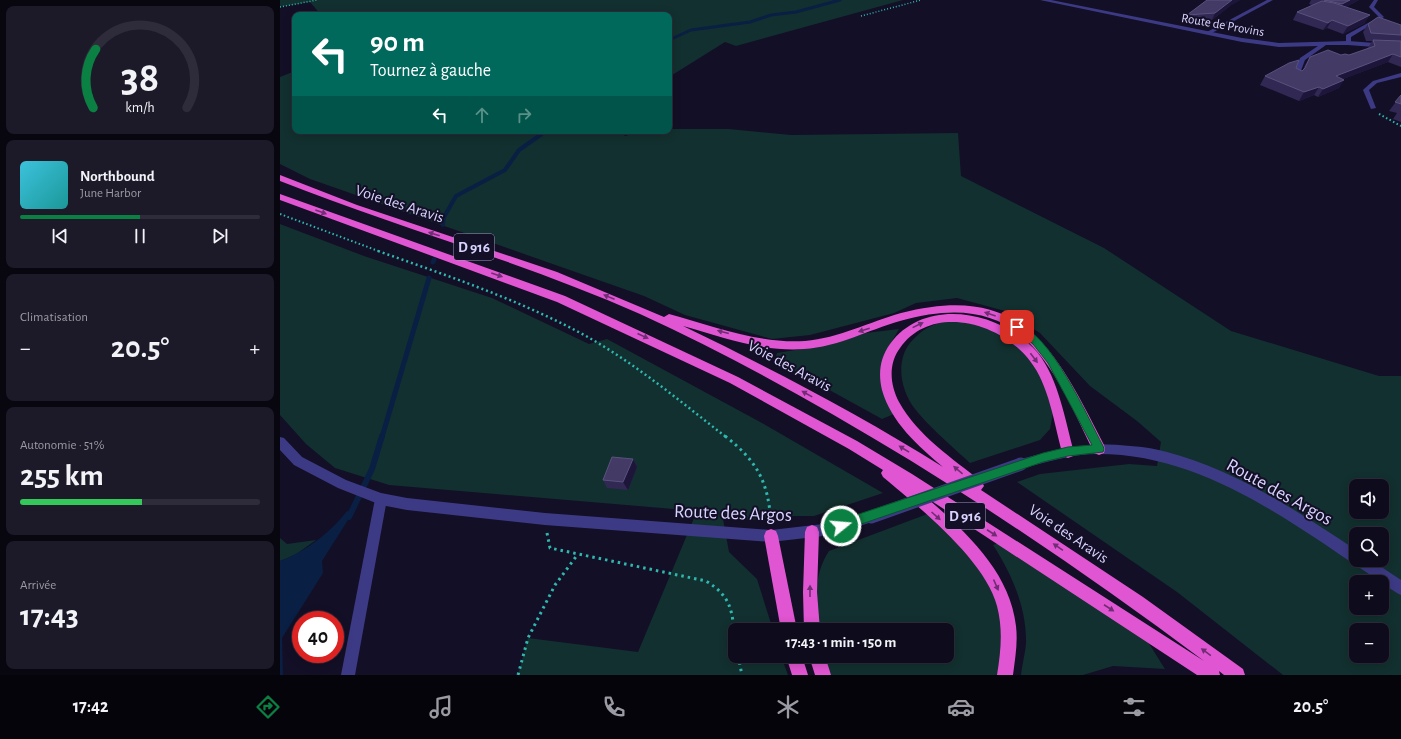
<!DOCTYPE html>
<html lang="fr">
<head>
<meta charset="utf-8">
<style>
	body { margin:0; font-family:"Alegreya Sans",sans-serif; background:#1c1929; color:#f1f3f6; height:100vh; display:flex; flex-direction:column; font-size:15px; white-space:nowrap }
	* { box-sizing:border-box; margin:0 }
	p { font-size:13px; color:#9b9ba3 }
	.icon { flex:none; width:22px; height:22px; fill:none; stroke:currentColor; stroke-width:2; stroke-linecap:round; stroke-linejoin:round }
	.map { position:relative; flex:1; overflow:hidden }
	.sheet { display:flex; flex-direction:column; gap:6px; padding:6px; background:#08060f; width:280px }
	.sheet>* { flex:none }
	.guide { position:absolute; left:12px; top:12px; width:380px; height:122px; border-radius:8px; box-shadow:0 2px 10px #0003,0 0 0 1px #2e2b3b; background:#00695c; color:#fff; overflow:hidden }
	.fabs { position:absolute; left:1069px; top:479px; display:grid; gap:8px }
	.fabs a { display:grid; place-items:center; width:40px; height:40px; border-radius:8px; background:#0e0b1c; box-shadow:0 2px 10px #0003,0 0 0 1px #2e2b3b; font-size:20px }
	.speed { position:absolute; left:12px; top:611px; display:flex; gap:8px; font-size:20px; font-weight:700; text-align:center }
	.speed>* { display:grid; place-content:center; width:52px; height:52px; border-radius:50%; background:#0e0b1c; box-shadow:0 2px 10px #0003,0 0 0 1px #2e2b3b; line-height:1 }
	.speed .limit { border:6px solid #d22; background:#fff; color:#111 }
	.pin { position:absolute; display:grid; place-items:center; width:34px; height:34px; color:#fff; margin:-17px; border-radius:8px; box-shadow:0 2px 6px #0006 }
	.me { position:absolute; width:44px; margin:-22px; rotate:73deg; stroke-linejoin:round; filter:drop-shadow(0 0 3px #0008) }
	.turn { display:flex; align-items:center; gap:14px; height:84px; padding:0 12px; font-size:18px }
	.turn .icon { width:52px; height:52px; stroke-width:2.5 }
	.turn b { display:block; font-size:28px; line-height:34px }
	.lanes { display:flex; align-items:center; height:38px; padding:0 12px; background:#0003; justify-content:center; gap:20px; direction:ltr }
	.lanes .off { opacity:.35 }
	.big { font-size:30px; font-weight:600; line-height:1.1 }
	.sheet .card { flex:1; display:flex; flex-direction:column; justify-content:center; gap:6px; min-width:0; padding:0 14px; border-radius:8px; background:#1c1929 }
	.sheet .dial { align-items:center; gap:0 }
	.dial svg { height:104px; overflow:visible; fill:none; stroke:#2e2b3b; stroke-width:7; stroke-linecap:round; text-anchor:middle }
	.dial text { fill:#f1f3f6; stroke:none }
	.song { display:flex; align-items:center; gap:12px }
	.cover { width:48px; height:48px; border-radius:6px; background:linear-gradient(135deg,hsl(190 70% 55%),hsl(180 70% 35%)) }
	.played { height:4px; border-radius:2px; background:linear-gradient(90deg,#0b8043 50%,#2e2b3b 50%) }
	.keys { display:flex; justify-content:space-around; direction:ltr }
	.heat { display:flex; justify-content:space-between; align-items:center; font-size:22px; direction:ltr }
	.charge { height:6px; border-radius:3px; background:linear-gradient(90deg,#34c759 51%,#2e2b3b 0) }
	.trip { position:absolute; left:448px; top:623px; width:226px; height:40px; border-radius:8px; background:#0e0b1c; box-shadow:0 2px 10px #0003,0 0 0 1px #2e2b3b; font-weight:600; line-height:40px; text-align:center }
	.tab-bar { display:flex; height:64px; justify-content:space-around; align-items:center; background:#06040b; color:#9b9ba3 }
	.tab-bar .icon { width:28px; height:28px }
	.tab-bar .active { color:#0b8043 }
	.tab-bar b { font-size:18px; color:#f1f3f6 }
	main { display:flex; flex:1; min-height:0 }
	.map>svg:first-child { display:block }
	.green { fill:#12302f; fill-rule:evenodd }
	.water { fill:#0a1f44 }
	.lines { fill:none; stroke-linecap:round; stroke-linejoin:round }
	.stream-far3 { stroke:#0a1f44; stroke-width:3 }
	.stream-far2 { stroke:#0a1f44; stroke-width:4 }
	.stream-far1 { stroke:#0a1f44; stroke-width:5 }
	.stream { stroke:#0a1f44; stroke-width:6 }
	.path-far3 { stroke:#2fb8b0; stroke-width:1.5; stroke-dasharray:1 2; stroke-linecap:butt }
	.path-far2 { stroke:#2fb8b0; stroke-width:2; stroke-dasharray:1.5 2.5; stroke-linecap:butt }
	.path-far1 { stroke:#2fb8b0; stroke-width:2.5; stroke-dasharray:2 3; stroke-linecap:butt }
	.path { stroke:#2fb8b0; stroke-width:3; stroke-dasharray:2.5 4; stroke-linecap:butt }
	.service { fill:#3d3a85; fill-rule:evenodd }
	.minor { fill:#3d3a85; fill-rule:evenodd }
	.tertiary { fill:#3d3a85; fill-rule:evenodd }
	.trunk { fill:#e055d1; fill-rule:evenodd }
	.tertiary-bridge { stroke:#3d3a85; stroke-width:13 }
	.wall { fill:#312854 }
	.shaded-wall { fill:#1d163a }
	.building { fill:#433a66; stroke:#5a527e }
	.oneway { fill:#6f2e73 }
	.route { fill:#0b8043; stroke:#07532c }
	.labels { text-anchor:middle; stroke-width:4; stroke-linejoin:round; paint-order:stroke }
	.far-street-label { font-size:13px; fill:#d9d4ff; stroke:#130f26 }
	.shield { fill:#130f26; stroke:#9e99be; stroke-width:1 }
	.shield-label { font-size:15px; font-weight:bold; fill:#d9d4ff }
	.street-label { font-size:16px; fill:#d9d4ff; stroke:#130f26 }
	.near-street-label { font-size:19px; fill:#d9d4ff; stroke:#130f26 }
</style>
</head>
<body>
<main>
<section class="sheet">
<div class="card dial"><svg viewBox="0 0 100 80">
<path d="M14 69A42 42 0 1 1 86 69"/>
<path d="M14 69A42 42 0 0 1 16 24" stroke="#0b8043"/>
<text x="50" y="56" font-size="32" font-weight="700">38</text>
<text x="50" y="72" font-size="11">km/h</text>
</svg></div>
<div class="card">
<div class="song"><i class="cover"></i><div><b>Northbound</b><p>June Harbor</p></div></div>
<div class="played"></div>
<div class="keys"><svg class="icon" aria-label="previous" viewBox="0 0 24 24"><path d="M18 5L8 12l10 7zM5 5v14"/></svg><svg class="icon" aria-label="pause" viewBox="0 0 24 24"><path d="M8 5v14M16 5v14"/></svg><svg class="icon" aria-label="next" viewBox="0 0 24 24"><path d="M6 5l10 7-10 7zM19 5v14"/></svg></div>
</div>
<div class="card"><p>Climatisation</p>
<div class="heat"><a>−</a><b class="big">20.5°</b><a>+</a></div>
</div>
<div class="card"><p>Autonomie · 51%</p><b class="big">255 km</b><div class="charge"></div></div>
<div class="card"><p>Arrivée</p><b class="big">17:43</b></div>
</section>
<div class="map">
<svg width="1121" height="675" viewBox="0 0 1121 675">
	<rect width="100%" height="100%" fill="#130f26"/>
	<g class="green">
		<polygon points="0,0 623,0 456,46 445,42 389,77 389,15 41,15 30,2 0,7"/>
		<path d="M15 71V131H340L345 136 363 131H389V129H449L511 135 678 133 681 176 824 248 951 331 1099 376H1121V675H1003L897 592 737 482 760 474 849 464 877 466 881 442 857 421 810 386 760 333 725 311 677 298 636 303 614 313 530 335 492 339 405 315 364 296 30 179 0 164V77ZM1076 486H1102V512H1076ZM1076 534H1102V560H1076ZM1076 582H1102V608H1076ZM1076 630H1102V656H1076Z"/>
		<polygon points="0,224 84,256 212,298 309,344 327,339 482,423 603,493 534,516 499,516 472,520 443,519 449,552 477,579 493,630 455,630 455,656 501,656 508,675 238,675 248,638 358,652 417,511 109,485 55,468 26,444 0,415"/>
		<path d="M678 320 714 328 752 358 766 389 773 413 770 429 760 440 690 463C674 448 648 426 635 409 621 391 615 362 630 343 646 325 655 323 678 320Z"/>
		<polygon points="619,329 604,355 614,414 602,419 495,360 497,353 552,344 586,333"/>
		<path d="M650 513C676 541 709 567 720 605 727 626 723 653 720 675H550L544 656H667V630H539C537 601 532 577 549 551Z"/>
		<polygon points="0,538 7,544 36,540 15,555 0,561"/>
		<path d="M719 543 868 642 885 669 833 666 803 675H741C742 665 745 654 746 644 747 609 732 574 713 545Z"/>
	</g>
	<path class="water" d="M67 511 73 512 42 561 43 573 2 638 3 675H0V561C25 552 51 532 67 511Z"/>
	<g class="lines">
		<polyline class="stream-far3" points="389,40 411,30 470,22 491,15 516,12 560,0"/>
		<polyline class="stream-far2" points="163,225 164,217 176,196 225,170 239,150 266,131"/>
		<g class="stream-far1">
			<polyline points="153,262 154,260"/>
			<polyline points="102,437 149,278"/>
		</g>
		<polyline class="stream" points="69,517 92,469 102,436"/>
		<g class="path-far3">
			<polyline points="0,7 37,0"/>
			<polyline points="581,16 641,0"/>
		</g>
		<g class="path-far2">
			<polyline points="1099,114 1121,126"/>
			<polyline points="0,214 101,252"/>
		</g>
		<path class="path-far1" d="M98 251C168 276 240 300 306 336 356 364 401 402 446 437"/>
		<g class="path">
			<path d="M445 436C477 461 488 481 491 522"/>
			<path d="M267 533 270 548 426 581C452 597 452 611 455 639"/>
			<polyline points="458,656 462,675"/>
			<polyline points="238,675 248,638 275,585 298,554"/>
		</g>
		<g class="service">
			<polygon points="987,0 993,0 930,34 925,33"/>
			<polygon points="1094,0 1098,0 1094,7 1104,17 1071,37 1071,43 1066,44 1066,35 1099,17 1089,7"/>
			<polygon points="101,494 105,495 107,499 75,675 61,675 95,499 97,495"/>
		</g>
		<g class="minor">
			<polygon points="760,0 771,0 962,38 999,43 1068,41 1121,45 1121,49 1068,45 1046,45 1025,60 1019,76 1016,78 1013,76 1020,58 1038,46 999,47 962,42"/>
			<polygon points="1121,73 1121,77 1097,83 1089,90 1096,108 1091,109 1083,90 1084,89 1093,81"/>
		</g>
		<g class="tertiary">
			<polygon points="0,437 4,438 22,457 66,480 101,493 127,498 265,513 491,530 552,523 591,511 595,513 597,517 595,521 552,535 491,542 265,525 127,510 101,505 58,488 14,465 0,450"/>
			<path d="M818 444C842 445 865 446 887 452 956 470 1017 511 1076 550V560H1091L1121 580V595C1114 592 1107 586 1101 582 1082 569 1063 557 1043 543 975 498 903 454 818 454 792 454 766 462 741 469L737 468 735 464 737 460 779 449Z"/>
		</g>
		<g class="trunk">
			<path d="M0 175 77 205 277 272 384 317 389 314C433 326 479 344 525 341 559 338 589 322 621 313 744 281 776 351 824 445L825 449 824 453 819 455 814 453C770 361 741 287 620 321 588 330 558 347 524 349 483 352 442 337 403 326 492 369 579 414 663 467 638 446 611 422 602 390 598 373 600 358 610 344 646 295 723 312 758 353 779 380 785 420 794 452L793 456 788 458 783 456 782 452C774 423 769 385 750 361 721 322 651 303 620 348 608 364 610 385 619 402 638 436 672 458 702 482L704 486 701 490 863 597 963 669 965 675H944L939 671 940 675H917L647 498C686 532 730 572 736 626 738 643 735 659 733 675H717C721 651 723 629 717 606 705 560 639 507 603 477L601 473 603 470 569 449 450 383 277 302 0 200V194L285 296 458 377 577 441 632 474 924 661C805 572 681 488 552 414 489 378 426 344 360 314 243 262 119 228 0 181Z"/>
			<polygon points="532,525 537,527 539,532 537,592 540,630 524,630 523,592 525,532 527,527"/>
			<polygon points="491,529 496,531 498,536 517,630 501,630 484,536 486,531"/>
			<polygon points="506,656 522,656 528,675 512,675"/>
			<polygon points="529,656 545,656 551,675 535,675"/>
		</g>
		<polyline class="tertiary-bridge" points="591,517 741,464"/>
	</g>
	<g class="wall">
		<polygon points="1031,0 1079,0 1066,7 1085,23 1063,34 1047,28 1043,30 1013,20 1017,12 1032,5 1029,4"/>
		<polygon points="950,6 932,20 904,22 907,15"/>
		<polygon points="1088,24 1121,25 1121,67 1108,62 1063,79 1059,88 1038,97 1034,95 1019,101 980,85 985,76 1016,68 1022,71 1023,70 1025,65 1030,57 1069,55 1088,49 1088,48 1092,41 1086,41 1083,32"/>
		<polygon points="1121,95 1121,122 1113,119 1117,113 1109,111"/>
		<polygon points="353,459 357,467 348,490 327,488 323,480"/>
	</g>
	<g class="shaded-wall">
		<polygon points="952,0 961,0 950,6 932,20 935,13"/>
		<polygon points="1070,0 1079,0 1057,12 1062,4"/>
		<polygon points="1090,15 1085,23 1063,34 1068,26"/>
		<polygon points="1052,20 1047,28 1043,30 1048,23"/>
		<polygon points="1113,54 1108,62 1050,84 1056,76"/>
		<polygon points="1064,80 1059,88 1038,97 1043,89"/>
		<polygon points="1039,87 1034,95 1019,101 1024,92"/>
		<polygon points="353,459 357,467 348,490 343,482"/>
	</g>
	<g class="building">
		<polygon points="927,0 952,0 935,13 907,15"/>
		<polygon points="1044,0 1070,0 1062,4"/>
		<polygon points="1042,1 1054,3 1090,15 1068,26 1052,20 1048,23 1017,12"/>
		<polygon points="1098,17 1121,25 1121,35 1091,33 1088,24"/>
		<polygon points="1093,40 1121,41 1121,57 1113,54 1056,76 1064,80 1043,89 1039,87 1024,92 985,76 1009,63 1019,60 1016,68 1022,71 1025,68 1030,57 1048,50 1061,55 1065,54 1069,55 1095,46"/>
		<polygon points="1121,95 1121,104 1115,102"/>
		<polygon points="332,457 353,459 343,482 323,480"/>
	</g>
	<defs><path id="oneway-solid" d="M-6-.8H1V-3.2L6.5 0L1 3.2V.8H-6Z"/></defs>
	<g class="oneway">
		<use href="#oneway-solid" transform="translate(41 212) rotate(20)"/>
		<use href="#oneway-solid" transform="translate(154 234) rotate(-162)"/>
		<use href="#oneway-solid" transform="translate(217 275) rotate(19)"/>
		<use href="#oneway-solid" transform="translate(329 297) rotate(-158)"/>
		<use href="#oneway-solid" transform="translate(710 314) rotate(-161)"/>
		<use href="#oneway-solid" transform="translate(638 325) rotate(-26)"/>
		<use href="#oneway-solid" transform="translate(584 330) rotate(162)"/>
		<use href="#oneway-solid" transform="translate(443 332) rotate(-165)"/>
		<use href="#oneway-solid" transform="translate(363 336) rotate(24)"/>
		<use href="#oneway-solid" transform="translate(754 358) rotate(53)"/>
		<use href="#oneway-solid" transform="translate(527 394) rotate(-151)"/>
		<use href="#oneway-solid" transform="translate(624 449) rotate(-148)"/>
		<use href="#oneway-solid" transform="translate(678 470) rotate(-140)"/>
		<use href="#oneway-solid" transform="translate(656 516) rotate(42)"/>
		<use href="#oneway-solid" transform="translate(712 533) rotate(33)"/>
		<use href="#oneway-solid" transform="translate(778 547) rotate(-146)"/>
		<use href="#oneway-solid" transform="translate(716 585) rotate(66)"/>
		<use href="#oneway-solid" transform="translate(530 591) rotate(-90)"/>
		<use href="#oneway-solid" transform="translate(829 608) rotate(33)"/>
		<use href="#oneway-solid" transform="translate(926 652) rotate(-144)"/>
	</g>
	<path class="route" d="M737 324C771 334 806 414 823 446L824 449 823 452 788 456 763 462 561 531 557 530 555 526 557 522 561 520 763 453 788 447 812 445 768 363 753 344 734 329 732 327Z"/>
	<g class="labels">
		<g class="far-street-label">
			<text transform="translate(943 24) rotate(10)" y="5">Route de Provins</text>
		</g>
		<g class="shield">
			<rect x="174" y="234" width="40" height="26" rx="3"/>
			<rect x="665" y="503" width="40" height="26" rx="3"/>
		</g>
		<g class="shield-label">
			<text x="194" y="252">D 916</text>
			<text x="685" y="521">D 916</text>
		</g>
		<g class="street-label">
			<text transform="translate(120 203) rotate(18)" y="6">Voie des Aravis</text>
			<text transform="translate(510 365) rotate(28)" y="6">Voie des Aravis</text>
			<text transform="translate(789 533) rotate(34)" y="6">Voie des Aravis</text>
		</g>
		<g class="near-street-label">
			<text transform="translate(1000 491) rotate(29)" y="7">Route des Argos</text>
			<text transform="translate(453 512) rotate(2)" y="7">Route des Argos</text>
		</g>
	</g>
</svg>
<div class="fabs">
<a><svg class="icon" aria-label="sound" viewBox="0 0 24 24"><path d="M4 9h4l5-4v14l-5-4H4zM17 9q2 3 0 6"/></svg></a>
<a><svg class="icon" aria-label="search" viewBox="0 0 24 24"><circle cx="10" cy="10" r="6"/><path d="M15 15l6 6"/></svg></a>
<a>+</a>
<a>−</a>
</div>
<div class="speed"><div class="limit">40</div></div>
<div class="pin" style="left:737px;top:327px;background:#d93025"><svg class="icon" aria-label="arrive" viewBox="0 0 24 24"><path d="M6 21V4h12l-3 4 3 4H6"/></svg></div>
<svg class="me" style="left:561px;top:526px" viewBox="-20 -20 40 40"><circle r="17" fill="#0b8043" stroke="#fff" stroke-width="3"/><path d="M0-11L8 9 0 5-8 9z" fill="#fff"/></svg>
<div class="trip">17:43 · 1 min · 150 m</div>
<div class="guide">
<div class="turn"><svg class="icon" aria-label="left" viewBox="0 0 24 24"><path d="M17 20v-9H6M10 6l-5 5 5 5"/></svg><div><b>90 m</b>Tournez à gauche</div></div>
<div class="lanes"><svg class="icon" aria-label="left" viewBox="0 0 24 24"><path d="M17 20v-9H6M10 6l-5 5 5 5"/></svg><svg class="icon off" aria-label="ahead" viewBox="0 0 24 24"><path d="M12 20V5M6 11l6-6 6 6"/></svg><svg class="icon off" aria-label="right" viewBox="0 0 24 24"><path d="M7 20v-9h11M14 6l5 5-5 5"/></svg></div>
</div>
</div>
</main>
<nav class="tab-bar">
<b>17:42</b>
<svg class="icon active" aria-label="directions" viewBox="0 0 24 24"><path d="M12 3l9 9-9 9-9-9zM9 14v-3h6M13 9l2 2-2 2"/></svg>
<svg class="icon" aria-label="music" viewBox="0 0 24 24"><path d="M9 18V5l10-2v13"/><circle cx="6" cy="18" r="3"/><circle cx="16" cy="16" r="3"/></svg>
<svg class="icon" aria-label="phone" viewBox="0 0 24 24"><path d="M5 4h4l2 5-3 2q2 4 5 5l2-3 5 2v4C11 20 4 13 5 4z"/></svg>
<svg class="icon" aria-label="climate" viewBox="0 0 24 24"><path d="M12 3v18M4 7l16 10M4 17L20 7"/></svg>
<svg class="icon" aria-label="car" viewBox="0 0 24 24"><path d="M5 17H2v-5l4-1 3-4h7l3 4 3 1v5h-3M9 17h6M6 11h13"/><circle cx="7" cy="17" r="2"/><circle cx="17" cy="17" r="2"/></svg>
<svg class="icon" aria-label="filters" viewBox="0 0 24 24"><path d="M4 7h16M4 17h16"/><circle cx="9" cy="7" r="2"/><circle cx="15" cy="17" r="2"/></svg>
<b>20.5°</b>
</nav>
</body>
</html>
